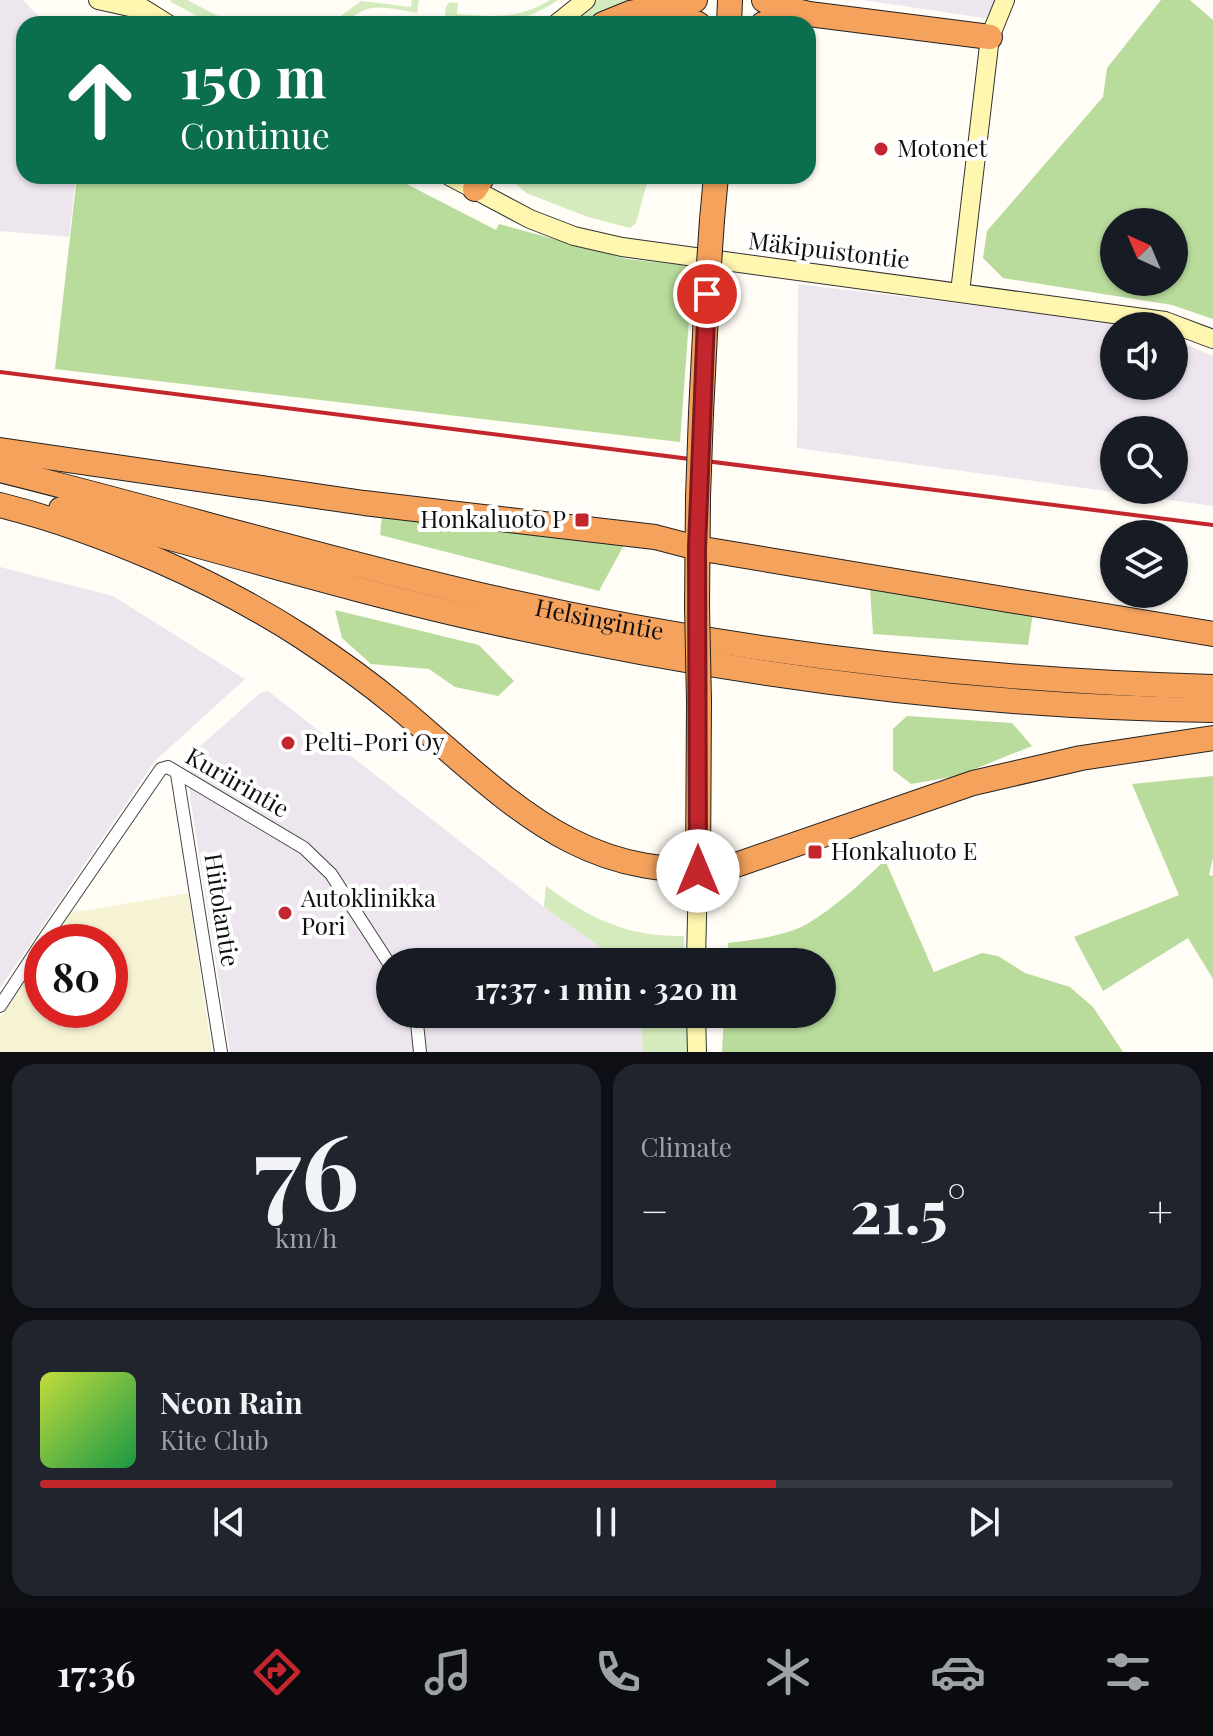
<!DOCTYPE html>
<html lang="en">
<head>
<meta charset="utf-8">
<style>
	body { margin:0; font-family:"Playfair Display",serif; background:#20242c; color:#f1f3f6; height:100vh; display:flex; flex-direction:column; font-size:30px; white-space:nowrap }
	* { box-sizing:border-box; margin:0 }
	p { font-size:26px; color:#9ea1a6 }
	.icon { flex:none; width:44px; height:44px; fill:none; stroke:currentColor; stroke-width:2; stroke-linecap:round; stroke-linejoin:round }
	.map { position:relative; height:1052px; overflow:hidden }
	.sheet { display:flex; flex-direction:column; gap:12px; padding:12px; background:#0d0f14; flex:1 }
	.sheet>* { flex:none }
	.guide { position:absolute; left:16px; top:16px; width:800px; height:168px; border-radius:24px; box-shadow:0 2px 6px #0004; background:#0b6e4f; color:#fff; overflow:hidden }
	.needle { width:52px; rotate:316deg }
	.tools { position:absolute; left:1100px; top:208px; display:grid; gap:16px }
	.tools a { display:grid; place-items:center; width:88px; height:88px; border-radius:50%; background:#171b24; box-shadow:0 2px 6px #0004; font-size:40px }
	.speed { position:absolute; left:24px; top:924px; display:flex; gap:16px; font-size:40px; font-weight:700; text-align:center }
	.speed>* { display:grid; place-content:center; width:104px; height:104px; border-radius:50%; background:#171b24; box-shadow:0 2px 6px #0004; line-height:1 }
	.speed .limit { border:12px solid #d22; background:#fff; color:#111 }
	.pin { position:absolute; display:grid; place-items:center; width:68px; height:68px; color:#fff; margin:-34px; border:4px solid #fff; border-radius:50%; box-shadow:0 2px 8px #0007 }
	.me { position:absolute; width:88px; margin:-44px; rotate:0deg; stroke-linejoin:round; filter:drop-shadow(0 0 6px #0008) }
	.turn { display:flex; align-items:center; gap:28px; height:168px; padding:0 32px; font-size:36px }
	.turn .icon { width:104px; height:104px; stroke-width:2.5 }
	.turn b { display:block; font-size:56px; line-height:68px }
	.big { font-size:60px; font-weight:700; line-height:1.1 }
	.sheet .card { flex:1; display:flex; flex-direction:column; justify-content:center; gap:12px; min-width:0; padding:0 28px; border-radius:24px; background:#20242c }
	.sheet .dial { align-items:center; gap:0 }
	.dial b { font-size:104px; line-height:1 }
	.song { display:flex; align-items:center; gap:24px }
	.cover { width:96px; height:96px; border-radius:12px; background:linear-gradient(135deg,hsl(70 70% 55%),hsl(140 70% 35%)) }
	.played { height:8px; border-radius:4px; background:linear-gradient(90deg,#c4262e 65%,#363941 65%) }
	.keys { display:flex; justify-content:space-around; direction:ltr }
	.heat { display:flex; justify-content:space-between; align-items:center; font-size:44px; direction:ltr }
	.sheet .tiles { flex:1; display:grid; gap:12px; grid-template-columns:1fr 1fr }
	.card:last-child { grid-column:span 2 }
	.trip { position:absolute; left:376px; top:948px; width:460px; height:80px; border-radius:40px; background:#171b24; box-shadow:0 2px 6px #0004; font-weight:700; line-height:80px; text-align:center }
	.tab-bar { display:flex; height:128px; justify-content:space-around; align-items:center; background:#090b0e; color:#9ea1a6 }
	.tab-bar .icon { width:56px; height:56px }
	.tab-bar .on { color:#c4262e }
	.tab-bar b { font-size:36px; color:#f1f3f6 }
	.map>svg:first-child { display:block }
	.industrial { fill:#eee6ef; fill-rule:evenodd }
	.farmland { fill:#f6f3d4 }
	.green { fill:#d5ebbd }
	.forest { fill:#b9dc9c; fill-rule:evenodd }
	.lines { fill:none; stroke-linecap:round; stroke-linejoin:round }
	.street-casing { stroke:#444; stroke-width:14 }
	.secondary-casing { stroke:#333; stroke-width:20 }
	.highway-casing { stroke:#222; stroke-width:26 }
	.street { stroke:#fff; stroke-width:12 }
	.secondary { stroke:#fff6b0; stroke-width:18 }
	.highway { stroke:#f5a25d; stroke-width:24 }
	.rail { stroke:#c4262e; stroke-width:4 }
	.highway-bridge-casing { stroke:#222; stroke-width:26; stroke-linecap:butt }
	.highway-bridge { stroke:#f5a25d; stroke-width:24 }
	.route-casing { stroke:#7f191e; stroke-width:20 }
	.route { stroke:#c4262e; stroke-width:14 }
	.poi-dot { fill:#c4262e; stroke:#fff; stroke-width:3 }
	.labels { text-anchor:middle; stroke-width:8; stroke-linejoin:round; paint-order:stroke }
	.poi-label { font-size:24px; fill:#111; stroke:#fff; text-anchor:start }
	.street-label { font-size:24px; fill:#111; stroke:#fff }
</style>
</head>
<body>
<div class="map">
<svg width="1213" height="1052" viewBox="0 0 1213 1052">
	<rect width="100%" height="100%" fill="#fffdf5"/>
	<g class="industrial">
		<polygon points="0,0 23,0 41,19 66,24 24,24 24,176 76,176 69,237 0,231"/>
		<polygon points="863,0 1014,0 1004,21"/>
		<path d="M798 284 1145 326H1114V386H1174V339L1213 356V506L797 448ZM1114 430H1174V490H1114Z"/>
		<polygon points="0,567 113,596 245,679 155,761 0,988"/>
		<polygon points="268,691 544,907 621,962 390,962 390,1014 640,1014 643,1052 230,1052 190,797 189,756 259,694"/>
	</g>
	<polygon class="farmland" points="188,893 212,1052 0,1052 0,1018 42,955 42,1010 110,1010 110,942 51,942 70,913"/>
	<g class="green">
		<polygon points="171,0 187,0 234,24 212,24 171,2"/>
		<path d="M412 0H419L417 13C402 11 380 4 365 10 349 16 350 24 330 24L361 1 411 7Z"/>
		<path d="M550 0H558C518 28 491 22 445 16L446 6 450 2 458 3 457 14C493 17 519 19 550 0Z"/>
		<polygon points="597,0 662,0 618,9 588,24 567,24"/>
		<polygon points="508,176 649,176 636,223 630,228 588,217 526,193"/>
		<path d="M546 886C590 919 628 937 684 936L685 962H621L544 907Z"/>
		<polygon points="640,1014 687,1014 689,1052 643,1052"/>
	</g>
	<g class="forest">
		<path d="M1161 0H1190L1213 20V319L1172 305 1003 278 983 258 987 231 1103 97 1107 68ZM1174 222V282H1114V222Z"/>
		<polygon points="77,176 391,176 496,230 499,224 627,259 693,266 680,442 55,369"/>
		<polygon points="382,515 624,545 599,591 380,535"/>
		<polygon points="870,588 1033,613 1028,645 873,634"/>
		<polygon points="335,610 479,645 514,681 498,696 455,687 429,669 371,664 342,638"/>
		<polygon points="907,716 1012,723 1032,746 957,776 911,784 893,770 893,729"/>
		<polygon points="1213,776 1213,858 1209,875 1213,876 1213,979 1188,938 1103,991 1074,937 1179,895 1132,784"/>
		<path d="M885 860 934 972 982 953 998 956 1025 973 1070 987 1093 1007 1123 1052H722L724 1014H822V962H727L728 943C750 941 788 935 807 924 836 907 861 883 885 860Z"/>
	</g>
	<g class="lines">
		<defs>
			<g id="street">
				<polyline points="177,774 221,1052"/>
				<polyline points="42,942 161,769 168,767 304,848 331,874 390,965"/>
				<polyline points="0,1006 42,942"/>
				<polyline points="416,1014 420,1052"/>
			</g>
			<g id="secondary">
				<polyline points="98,0 143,10"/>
				<polyline points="136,4 168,24"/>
				<polyline points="556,24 586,0"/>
				<polyline points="449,176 530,219 574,236 622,247 1165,321 1213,339"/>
				<polyline points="960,292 990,37 1005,0"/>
				<polyline points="696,962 698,871"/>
				<polyline points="696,1014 697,1052"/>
			</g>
			<g id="highway">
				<polyline points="764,0 775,6 809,14 990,37"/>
				<polyline points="661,10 698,24"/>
				<polyline points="603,24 630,13 695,0"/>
				<polyline points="729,24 730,0"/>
				<polyline points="763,24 803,16"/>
				<polyline points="475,189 483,176"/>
				<polyline points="712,220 716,176"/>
				<polyline points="701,413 707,294"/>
				<polyline points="0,450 364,503 655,537 697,548 1213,634"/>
				<path id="s1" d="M0 470C165 511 327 560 493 598 730 652 970 680 1213 687"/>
				<path d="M0 505C100 530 218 582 304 638 336 659 368 682 397 706 504 795 580 888 733 866L973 783 1081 758 1213 738"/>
				<path d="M61 509C203 545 344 589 488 621 726 674 969 707 1213 710"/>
				<polyline points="697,606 698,497"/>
				<polyline points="698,871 699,702"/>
			</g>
		</defs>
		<use href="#street" class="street-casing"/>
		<use href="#secondary" class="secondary-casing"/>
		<use href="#highway" class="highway-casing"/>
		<use href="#street" class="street"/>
		<use href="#secondary" class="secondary"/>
		<use href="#highway" class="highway"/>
		<polyline class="rail" points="0,372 1213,525"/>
		<defs>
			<g id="highway-bridge">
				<polyline points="707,294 712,220"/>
				<polyline points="698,497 701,413"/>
				<polyline points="697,606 699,702"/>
			</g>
		</defs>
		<use href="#highway-bridge" class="highway-bridge-casing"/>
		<use href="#highway-bridge" class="highway-bridge"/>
	</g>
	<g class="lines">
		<defs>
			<polyline id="route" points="698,871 697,548 707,294"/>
		</defs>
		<use href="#route" class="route-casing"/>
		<use href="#route" class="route"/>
	</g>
	<g class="poi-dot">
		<circle cx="881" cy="149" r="8"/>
		<rect x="574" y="512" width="16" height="16" rx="4"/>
		<circle cx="288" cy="743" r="8"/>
		<rect x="807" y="844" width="16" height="16" rx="4"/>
		<circle cx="285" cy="913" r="8"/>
	</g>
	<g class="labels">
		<g class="poi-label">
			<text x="897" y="157">Motonet</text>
			<text x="566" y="528" text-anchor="end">Honkaluoto P</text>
			<text x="304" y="751">Pelti-Pori Oy</text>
			<text x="831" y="860">Honkaluoto E</text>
			<text x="301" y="907">Autoklinikka<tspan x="301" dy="28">Pori</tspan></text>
		</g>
		<g class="street-label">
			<text transform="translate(829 251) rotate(7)" y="8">Mäkipuistontie</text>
			<text dy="8" stroke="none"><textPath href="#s1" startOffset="618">Helsingintie</textPath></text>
			<text transform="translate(237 783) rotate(30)" y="8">Kuriirintie</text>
			<text transform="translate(221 910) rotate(81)" y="8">Hiitolantie</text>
		</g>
	</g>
</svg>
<div class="tools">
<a><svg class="needle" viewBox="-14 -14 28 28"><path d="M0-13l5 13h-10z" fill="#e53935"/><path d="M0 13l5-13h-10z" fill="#9ea1a6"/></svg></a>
<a><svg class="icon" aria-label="sound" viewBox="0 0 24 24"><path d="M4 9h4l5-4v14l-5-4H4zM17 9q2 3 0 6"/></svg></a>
<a><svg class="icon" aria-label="search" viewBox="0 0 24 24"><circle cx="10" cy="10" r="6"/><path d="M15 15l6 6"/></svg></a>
<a><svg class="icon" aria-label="layers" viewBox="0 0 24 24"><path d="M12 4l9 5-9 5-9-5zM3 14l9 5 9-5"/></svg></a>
</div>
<div class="speed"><div class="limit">80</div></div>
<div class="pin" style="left:707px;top:294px;background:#d93025"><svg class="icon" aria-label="arrive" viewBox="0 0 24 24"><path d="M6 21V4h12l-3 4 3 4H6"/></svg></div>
<svg class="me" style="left:698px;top:871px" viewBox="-20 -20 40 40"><circle r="19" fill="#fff"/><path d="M0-13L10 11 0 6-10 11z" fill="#c4262e"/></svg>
<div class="trip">17:37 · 1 min · 320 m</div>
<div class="guide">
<div class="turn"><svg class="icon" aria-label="ahead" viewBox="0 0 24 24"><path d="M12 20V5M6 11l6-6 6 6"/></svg><div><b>150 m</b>Continue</div></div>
</div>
</div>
<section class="sheet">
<div class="tiles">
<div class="card dial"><b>76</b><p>km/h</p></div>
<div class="card"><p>Climate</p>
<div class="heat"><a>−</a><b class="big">21.5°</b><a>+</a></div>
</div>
<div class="card">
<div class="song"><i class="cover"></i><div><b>Neon Rain</b><p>Kite Club</p></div></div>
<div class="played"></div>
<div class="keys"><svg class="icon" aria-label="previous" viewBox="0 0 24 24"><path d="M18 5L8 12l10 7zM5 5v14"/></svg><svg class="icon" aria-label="pause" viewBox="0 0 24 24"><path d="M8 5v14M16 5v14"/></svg><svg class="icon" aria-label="next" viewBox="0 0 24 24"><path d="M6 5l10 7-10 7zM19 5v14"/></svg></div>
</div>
</div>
</section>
<nav class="tab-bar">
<b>17:36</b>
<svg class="icon on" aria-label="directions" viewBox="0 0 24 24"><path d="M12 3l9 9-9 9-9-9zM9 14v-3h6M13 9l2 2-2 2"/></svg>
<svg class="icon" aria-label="music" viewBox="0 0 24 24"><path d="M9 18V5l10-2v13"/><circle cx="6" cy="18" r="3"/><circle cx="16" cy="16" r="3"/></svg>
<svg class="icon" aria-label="phone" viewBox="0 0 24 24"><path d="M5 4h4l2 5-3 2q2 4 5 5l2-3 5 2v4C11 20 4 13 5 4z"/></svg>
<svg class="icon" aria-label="climate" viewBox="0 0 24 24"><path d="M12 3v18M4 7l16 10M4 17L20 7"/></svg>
<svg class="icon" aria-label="car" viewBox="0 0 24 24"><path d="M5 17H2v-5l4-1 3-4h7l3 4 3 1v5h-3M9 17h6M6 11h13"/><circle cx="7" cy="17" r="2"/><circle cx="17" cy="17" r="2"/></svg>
<svg class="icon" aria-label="filters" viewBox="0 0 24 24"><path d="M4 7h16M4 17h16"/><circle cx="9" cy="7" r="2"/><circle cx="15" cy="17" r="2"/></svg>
</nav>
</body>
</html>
